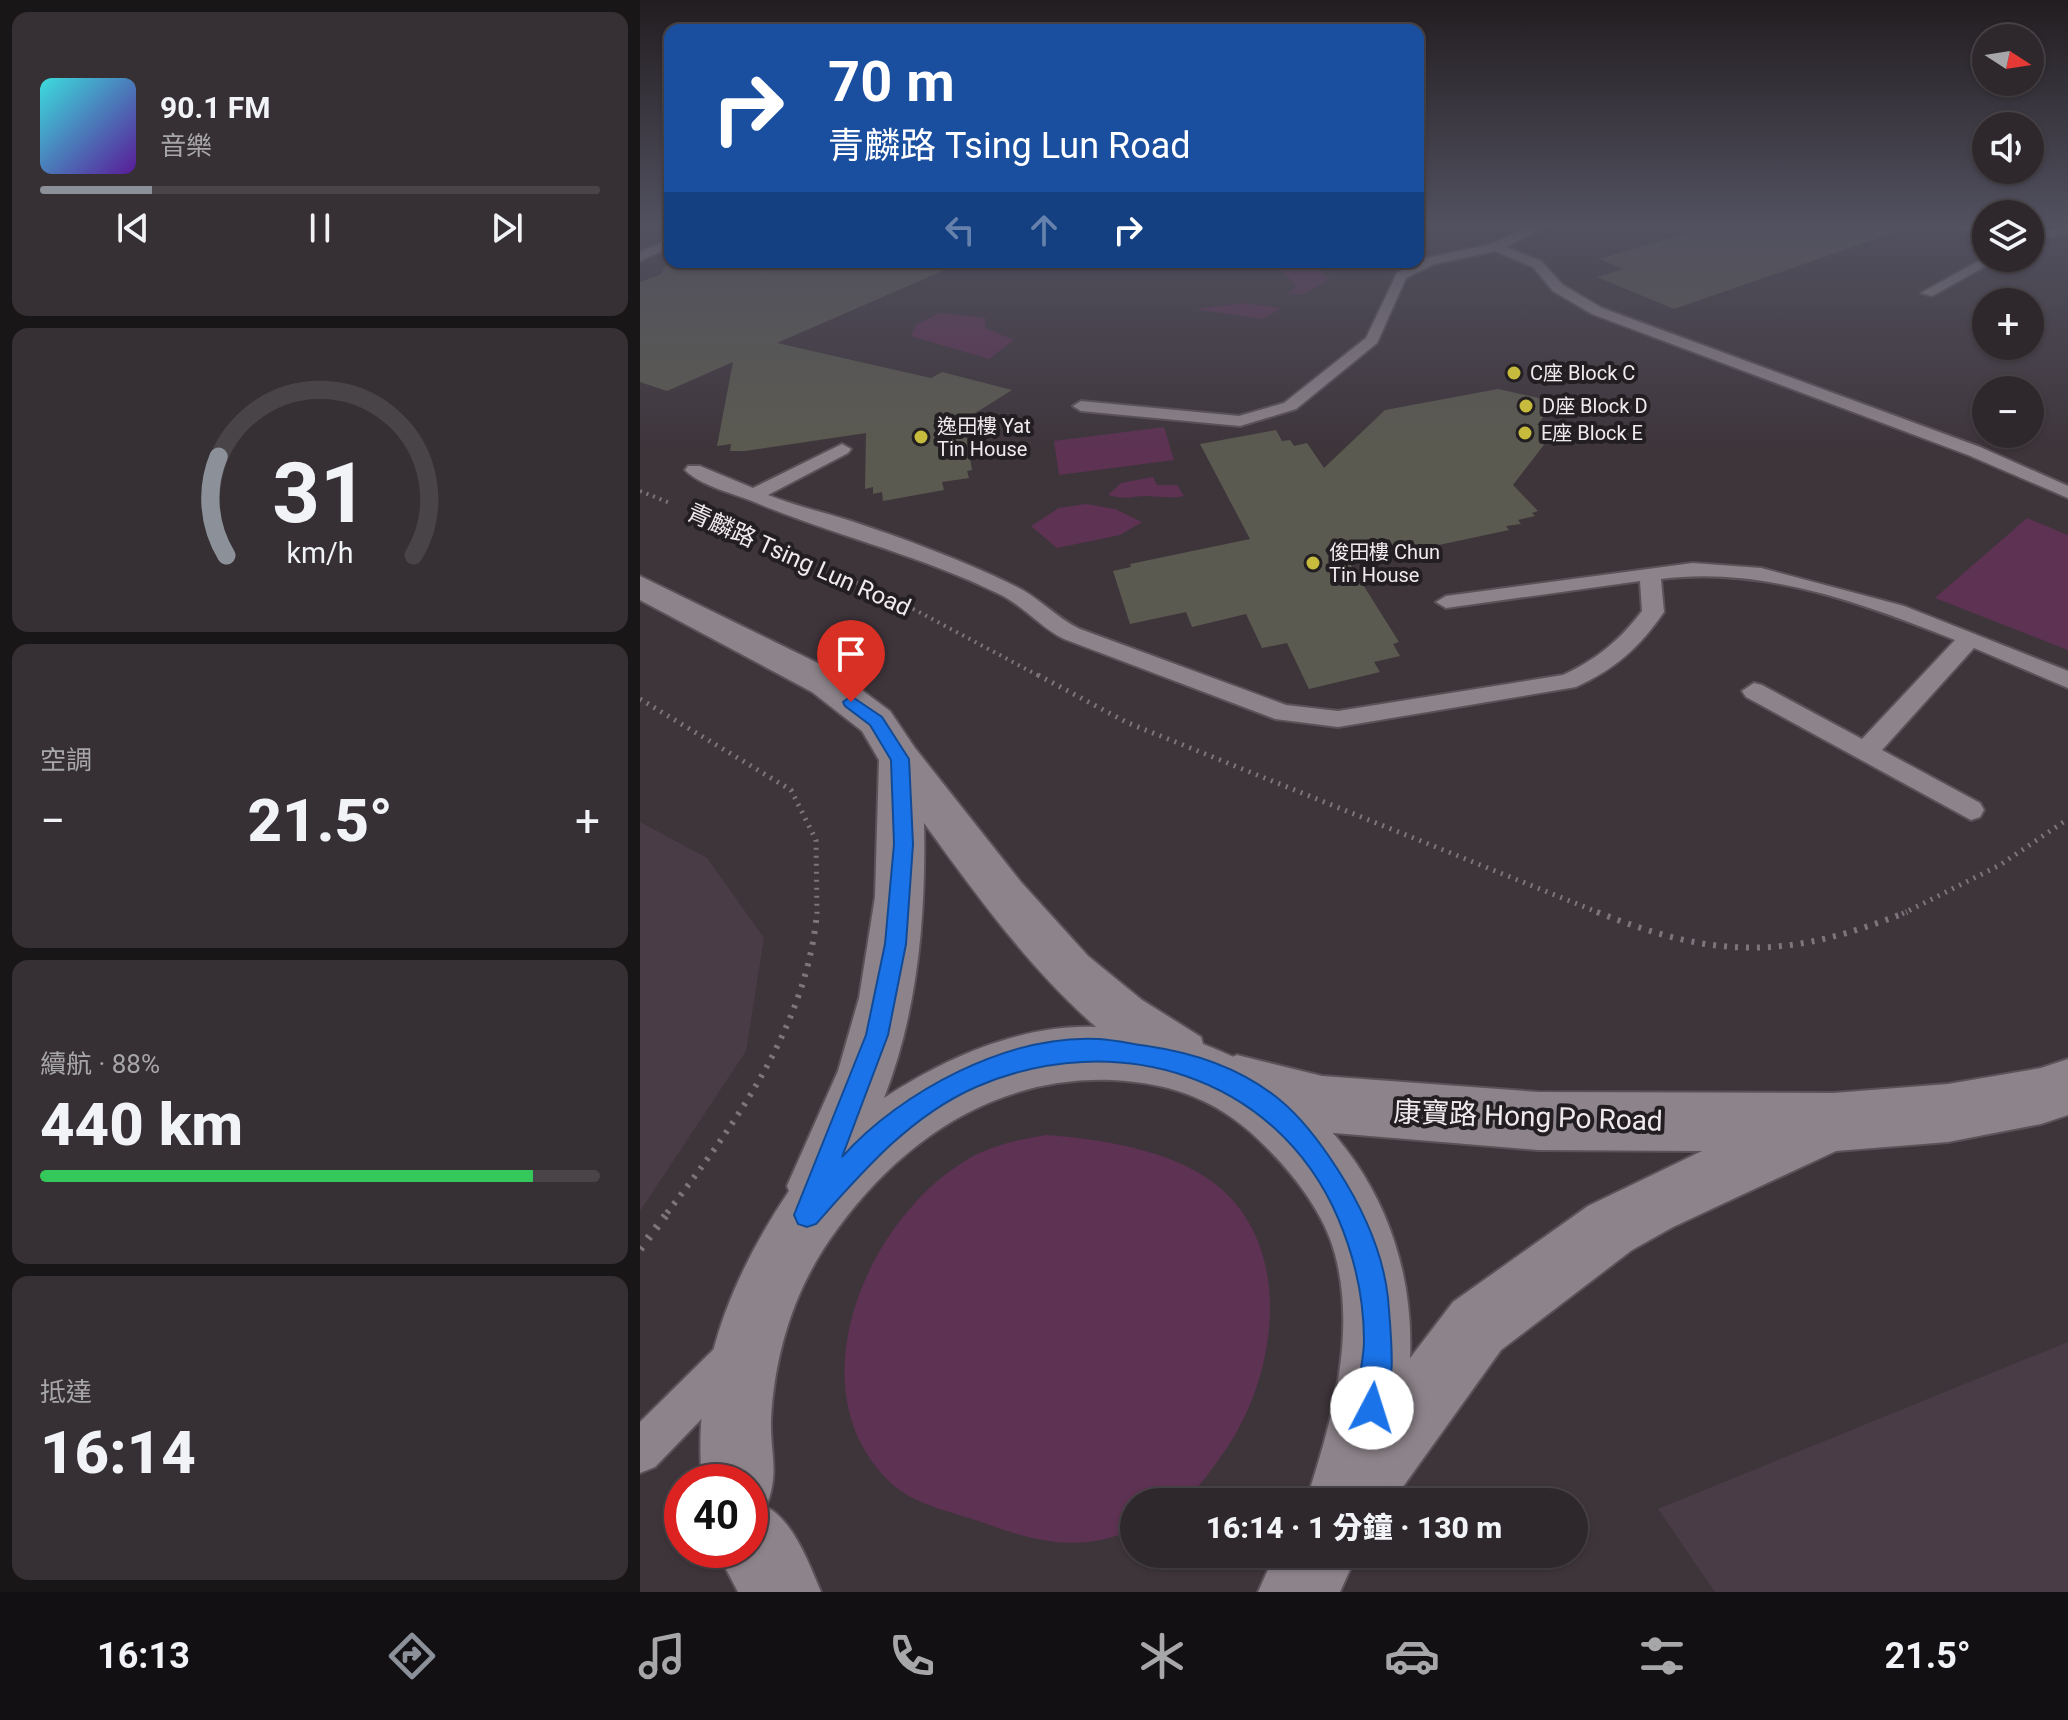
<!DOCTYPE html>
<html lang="zh-TW">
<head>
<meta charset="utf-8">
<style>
	body { margin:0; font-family:Roboto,"Noto Sans TC",sans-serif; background:#363034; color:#f1f3f6; height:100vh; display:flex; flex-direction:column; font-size:30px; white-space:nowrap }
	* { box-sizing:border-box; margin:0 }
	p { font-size:26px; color:#a7a6a9 }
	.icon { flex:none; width:44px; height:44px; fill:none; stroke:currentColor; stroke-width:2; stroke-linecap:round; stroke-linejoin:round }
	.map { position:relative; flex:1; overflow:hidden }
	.drawer { display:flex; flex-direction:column; gap:12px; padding:12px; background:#191618; width:640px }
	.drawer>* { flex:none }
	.top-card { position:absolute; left:24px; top:24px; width:760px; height:244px; border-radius:16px; box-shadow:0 2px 6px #0004,0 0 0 2px #494448; background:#1a4fa0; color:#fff; overflow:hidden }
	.needle { width:52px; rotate:102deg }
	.tools { position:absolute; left:1332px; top:24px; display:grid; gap:16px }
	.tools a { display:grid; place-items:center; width:72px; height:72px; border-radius:50%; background:#2e282c; box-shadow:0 2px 6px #0004,0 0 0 2px #494448; font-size:40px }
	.speed { position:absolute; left:24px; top:1464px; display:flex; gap:16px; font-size:40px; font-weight:700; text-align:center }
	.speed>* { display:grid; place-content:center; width:104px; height:104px; border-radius:50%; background:#2e282c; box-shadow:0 2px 6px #0004,0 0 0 2px #494448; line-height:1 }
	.speed .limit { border:12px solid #d22; background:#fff; color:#111 }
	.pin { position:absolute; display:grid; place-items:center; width:68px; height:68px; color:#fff; margin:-82px -34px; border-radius:50% 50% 50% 0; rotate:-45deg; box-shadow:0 0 8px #0007 }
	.pin .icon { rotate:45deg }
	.me { position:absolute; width:88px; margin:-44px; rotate:5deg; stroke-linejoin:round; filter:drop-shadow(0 0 6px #0008) }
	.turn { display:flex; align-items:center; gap:28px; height:168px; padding:0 32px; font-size:36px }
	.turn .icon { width:104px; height:104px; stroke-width:2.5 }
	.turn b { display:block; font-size:56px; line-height:68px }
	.lanes { display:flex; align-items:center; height:76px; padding:0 32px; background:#0003; justify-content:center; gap:40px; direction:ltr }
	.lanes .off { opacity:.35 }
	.big { font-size:60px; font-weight:800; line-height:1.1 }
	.drawer .widget { flex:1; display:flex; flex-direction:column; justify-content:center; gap:12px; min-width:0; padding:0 28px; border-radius:16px; background:#363034 }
	.drawer .dial { align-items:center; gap:0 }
	.dial svg { height:208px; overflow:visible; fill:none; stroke:#494448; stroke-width:7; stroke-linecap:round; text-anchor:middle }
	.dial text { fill:#f1f3f6; stroke:none }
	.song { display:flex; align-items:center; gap:24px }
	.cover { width:96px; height:96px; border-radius:12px; background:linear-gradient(135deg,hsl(180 70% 55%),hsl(270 70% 35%)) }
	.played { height:8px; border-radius:4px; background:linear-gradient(90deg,#8c9099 20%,#494448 20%) }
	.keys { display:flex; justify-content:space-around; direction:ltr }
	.heat { display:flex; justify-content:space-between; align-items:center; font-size:44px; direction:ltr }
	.charge { height:12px; border-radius:6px; background:linear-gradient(90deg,#34c759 88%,#494448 0) }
	.trip { position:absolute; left:480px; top:1488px; width:468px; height:80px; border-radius:40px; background:#2e282c; box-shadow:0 2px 6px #0004,0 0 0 2px #494448; font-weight:800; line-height:80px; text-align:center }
	.menu { display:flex; height:128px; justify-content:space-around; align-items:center; background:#121012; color:#a7a6a9 }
	.menu .icon { width:56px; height:56px }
	.menu .active { color:#8c9099 }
	.menu b { font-size:36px; color:#f1f3f6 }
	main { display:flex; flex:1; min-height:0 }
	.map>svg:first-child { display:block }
	.built { fill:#4a3c46 }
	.green { fill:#5d3253 }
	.building { fill:#5b5a50 }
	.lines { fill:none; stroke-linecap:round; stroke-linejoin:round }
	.lane-casing { stroke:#595257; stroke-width:4 }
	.street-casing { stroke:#595257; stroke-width:4 }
	.secondary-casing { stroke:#595257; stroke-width:4 }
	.path-far3 { stroke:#7d757b; stroke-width:4; stroke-dasharray:2 5; stroke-linecap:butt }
	.path-far2 { stroke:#7d757b; stroke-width:5; stroke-dasharray:2 6; stroke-linecap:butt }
	.path-far1 { stroke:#7d757b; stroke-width:6; stroke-dasharray:3 8; stroke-linecap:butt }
	.path { stroke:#7d757b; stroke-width:8; stroke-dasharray:3 10; stroke-linecap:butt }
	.lane { fill:#8d838a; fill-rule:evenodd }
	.street { fill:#8d838a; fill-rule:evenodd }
	.secondary { fill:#8d838a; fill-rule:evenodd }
	.route { fill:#1a73e8; stroke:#114b97; stroke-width:2 }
	.poi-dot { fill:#c6bb3c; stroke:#221e21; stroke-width:3 }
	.labels { text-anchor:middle; stroke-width:8; stroke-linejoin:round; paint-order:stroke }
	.far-poi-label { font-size:20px; fill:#f0eaee; stroke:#221e21; text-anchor:start }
	.street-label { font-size:24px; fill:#f0eaee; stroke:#221e21 }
	.near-street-label { font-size:28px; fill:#f0eaee; stroke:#221e21 }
</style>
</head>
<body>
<main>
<section class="drawer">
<div class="widget">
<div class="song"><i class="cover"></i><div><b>90.1 FM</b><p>音樂</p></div></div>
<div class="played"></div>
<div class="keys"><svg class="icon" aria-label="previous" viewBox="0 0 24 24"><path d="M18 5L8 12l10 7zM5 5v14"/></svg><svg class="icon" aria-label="pause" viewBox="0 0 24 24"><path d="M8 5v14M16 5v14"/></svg><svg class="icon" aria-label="next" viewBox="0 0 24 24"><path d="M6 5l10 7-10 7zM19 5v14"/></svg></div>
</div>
<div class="widget dial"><svg viewBox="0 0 100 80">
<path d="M14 69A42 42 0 1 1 86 69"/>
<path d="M14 69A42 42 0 0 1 11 31" stroke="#8c9099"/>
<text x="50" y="56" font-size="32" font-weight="700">31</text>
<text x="50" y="72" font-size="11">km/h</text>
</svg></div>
<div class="widget"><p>空調</p>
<div class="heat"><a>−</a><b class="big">21.5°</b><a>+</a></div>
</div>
<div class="widget"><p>續航 · 88%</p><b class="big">440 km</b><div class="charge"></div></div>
<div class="widget"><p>抵達</p><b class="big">16:14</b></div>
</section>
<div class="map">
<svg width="1428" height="1592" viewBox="0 0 1428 1592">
	<rect width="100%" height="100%" fill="#3e353b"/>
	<g class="built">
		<polygon points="0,822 67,858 124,938 106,1051 0,1211"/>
		<polygon points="1428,1342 1428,1592 1075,1592 1018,1509"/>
	</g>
	<g class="green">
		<polygon points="659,264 663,268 675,266 689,279 664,294 648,295 656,286 640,267"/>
		<polygon points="604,303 642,308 622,319 555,309"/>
		<polygon points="300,313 345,318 345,328 374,340 349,359 271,336 277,324"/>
		<polygon points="524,427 534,460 419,475 414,441"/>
		<path d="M513 477 517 485H537L544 496C529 499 519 496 505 496 489 497 485 500 468 495L481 483Z"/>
		<polygon points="446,504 475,509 502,522 480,535 417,548 391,526 419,508"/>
		<polygon points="1387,518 1428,535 1428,650 1295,598"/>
		<path d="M406 1135C460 1139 529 1149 574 1183 659 1248 636 1385 579 1459 569 1473 554 1496 537 1502 525 1506 506 1502 494 1502V1529C442 1552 399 1543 347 1524 317 1513 276 1506 252 1484 152 1392 226 1221 325 1161 349 1146 378 1140 406 1135Z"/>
	</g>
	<g class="building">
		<polygon points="1071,226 1248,226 1250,234 1034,309 957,277 984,269 959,259"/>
		<polygon points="28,262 323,262 137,343 291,378 302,372 372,390 324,420 332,470 327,471 329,478 302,482 304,490 243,501 242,492 233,494 233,487 225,489 226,433 105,451 90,451 91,444 77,446 93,362 27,391 0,382 0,282 20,275"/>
		<polygon points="858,389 916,402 897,425 916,429 873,485 898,511 892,513 895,516 878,520 881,524 866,526 869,530 710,564 759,642 753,644 760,656 734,662 740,672 669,689 647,643 622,648 606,614 552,627 546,612 490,624 473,571 491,567 490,564 610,539 560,444 636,430 642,441 650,440 654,446 667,443 684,468 745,410"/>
	</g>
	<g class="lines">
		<defs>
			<g id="lane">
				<polygon points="892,226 907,226 866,247 901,261 923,285 962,308 1340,447 1428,486 1428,498 1328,455 952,314 913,291 893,267 855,251 794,264 766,278 737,343 656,409 600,426 441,411 433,406 441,401 599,416 644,403 726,338 757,273 786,258 852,244"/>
				<polygon points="1318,226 1346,228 1346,234 1320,228"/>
				<polygon points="1428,227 1428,233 1390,240 1390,234"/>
				<polygon points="30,239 30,247 0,261 0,252"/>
				<polygon points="1346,257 1360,258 1292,296 1281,293"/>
				<path d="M202 444 211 449 208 453 128 495C156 506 183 512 211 521 265 539 322 560 373 585 398 596 415 617 440 629L646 705 698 711 923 675C957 659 979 641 1002 611L1000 581 806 608 796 602 806 596 1053 563 1121 568 1264 606 1428 671V688L1334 648 1242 750 1340 803 1344 810 1340 817 1331 820 1106 697 1102 691 1114 683 1122 685 1222 739 1315 640C1222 603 1122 566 1021 579L1024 612C999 648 975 669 936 687L698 727 635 719 424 639C400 627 384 606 359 594 280 555 192 535 112 501 92 493 59 485 45 470L48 466H60L113 488Z"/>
				<polygon points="90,1341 104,1347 110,1361 104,1375 15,1467 0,1473 0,1422 76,1347"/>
			</g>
			<polygon id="street" points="597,1055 682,1076 898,1092 1193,1093 1308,1084 1401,1068 1428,1059 1428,1115 1401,1124 1308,1142 1196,1151 1033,1227 992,1250 861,1350 752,1502 669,1502 680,1476 813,1302 948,1206 1062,1151 898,1150 682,1132 577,1101 569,1082 577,1063"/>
			<g id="secondary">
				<path d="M0 576 200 674 250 711 275 748 381 882 448 956 502 1000 561 1037 563 1044C696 1094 776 1217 770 1358 768 1407 754 1455 740 1502H666C691 1423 717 1337 695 1254 685 1215 655 1176 627 1148 583 1102 535 1083 472 1080 357 1076 264 1138 198 1228 156 1284 135 1349 131 1419 130 1455 140 1472 126 1507 153 1519 170 1566 181 1592H98L76 1550H110V1482H62C52 1374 90 1279 149 1191L147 1186 198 1071 219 998 235 897 239 760 222 731 172 692 0 600ZM284 823C337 896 388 967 456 1027 381 1024 305 1058 244 1098 278 1011 286 916 284 823Z"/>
				<polygon points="635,1554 717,1554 700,1592 618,1592"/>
			</g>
		</defs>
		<use href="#lane" class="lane-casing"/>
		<use href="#street" class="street-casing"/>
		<use href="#secondary" class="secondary-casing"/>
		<g class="path-far3">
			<polyline points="0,491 30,503"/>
			<polyline points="158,557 262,603 401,677"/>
		</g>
		<g class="path-far2">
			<polyline points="398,675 486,722 962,914"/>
			<polyline points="0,699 151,790 176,840 177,914"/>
			<polyline points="1262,914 1360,865 1428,819"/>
		</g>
		<g class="path-far1">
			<path d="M957 912C1077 960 1148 959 1267 912"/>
			<path d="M27 1213C95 1124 167 1026 177 912"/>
		</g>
		<polyline class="path" points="0,1249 29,1211"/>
		<use href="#lane" class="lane"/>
		<use href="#street" class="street"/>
		<use href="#secondary" class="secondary"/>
	</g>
	<linearGradient id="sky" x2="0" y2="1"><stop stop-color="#221d20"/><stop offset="0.5" stop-color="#525160"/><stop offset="1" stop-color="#525160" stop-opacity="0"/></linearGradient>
	<rect width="1428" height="449" fill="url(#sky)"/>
	<path class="route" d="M211 696 242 717 269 759 273 844 266 944 248 1035 202 1157C261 1091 369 1034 459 1039 475 1040 492 1044 507 1046 556 1053 601 1068 640 1100 663 1119 682 1145 698 1170 723 1209 743 1252 748 1298 751 1336 757 1383 742 1418L732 1423 722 1418C712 1395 724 1366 724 1341 724 1297 715 1258 698 1218 636 1074 474 1027 336 1087 270 1116 223 1171 176 1224L167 1227 158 1224 154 1215 226 1035 245 944 254 844 251 760 230 725 205 706 203 702Z"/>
	<g class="poi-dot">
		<circle cx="874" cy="373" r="8"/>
		<circle cx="886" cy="406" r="8"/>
		<circle cx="885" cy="433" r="8"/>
		<circle cx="281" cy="437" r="8"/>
		<circle cx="673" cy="563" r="8"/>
	</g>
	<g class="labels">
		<g class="far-poi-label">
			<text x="890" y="380">C座 Block C</text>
			<text x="902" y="413">D座 Block D</text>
			<text x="297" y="433">逸田樓 Yat<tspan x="297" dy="23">Tin House</tspan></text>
			<text x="901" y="440">E座 Block E</text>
			<text x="689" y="559">俊田樓 Chun<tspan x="689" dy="23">Tin House</tspan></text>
		</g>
		<g class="street-label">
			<text transform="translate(159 560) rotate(24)" y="8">青麟路 Tsing Lun Road</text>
		</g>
		<g class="near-street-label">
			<text transform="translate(888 1116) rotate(2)" y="10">康寶路 Hong Po Road</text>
		</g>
	</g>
</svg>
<div class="tools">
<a><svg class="needle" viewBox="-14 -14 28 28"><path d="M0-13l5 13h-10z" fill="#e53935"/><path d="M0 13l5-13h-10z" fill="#a7a6a9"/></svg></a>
<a><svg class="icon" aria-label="sound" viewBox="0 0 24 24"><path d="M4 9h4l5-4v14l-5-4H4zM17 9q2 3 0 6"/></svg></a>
<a><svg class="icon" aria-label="layers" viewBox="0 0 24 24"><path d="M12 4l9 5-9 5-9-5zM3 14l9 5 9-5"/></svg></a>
<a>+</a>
<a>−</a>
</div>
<div class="speed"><div class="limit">40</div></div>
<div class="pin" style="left:211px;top:702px;background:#d93025"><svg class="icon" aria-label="arrive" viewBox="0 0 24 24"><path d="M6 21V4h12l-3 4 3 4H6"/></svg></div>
<svg class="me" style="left:732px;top:1408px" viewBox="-20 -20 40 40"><circle r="19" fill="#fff"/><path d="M0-13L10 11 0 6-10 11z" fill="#1a73e8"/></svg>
<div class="trip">16:14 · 1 分鐘 · 130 m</div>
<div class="top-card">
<div class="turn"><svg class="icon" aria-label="right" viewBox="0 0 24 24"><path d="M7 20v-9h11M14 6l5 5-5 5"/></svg><div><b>70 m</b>青麟路 Tsing Lun Road</div></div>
<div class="lanes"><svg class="icon off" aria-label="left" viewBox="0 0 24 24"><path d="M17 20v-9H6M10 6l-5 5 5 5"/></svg><svg class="icon off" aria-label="ahead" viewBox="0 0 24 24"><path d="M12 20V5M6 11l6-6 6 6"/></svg><svg class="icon" aria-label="right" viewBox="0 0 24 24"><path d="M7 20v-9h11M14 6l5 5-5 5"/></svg></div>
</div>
</div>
</main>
<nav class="menu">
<b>16:13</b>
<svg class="icon active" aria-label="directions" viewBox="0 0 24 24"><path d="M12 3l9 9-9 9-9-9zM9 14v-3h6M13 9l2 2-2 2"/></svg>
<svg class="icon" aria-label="music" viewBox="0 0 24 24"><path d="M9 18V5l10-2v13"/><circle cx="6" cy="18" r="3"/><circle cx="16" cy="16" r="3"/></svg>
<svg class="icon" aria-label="phone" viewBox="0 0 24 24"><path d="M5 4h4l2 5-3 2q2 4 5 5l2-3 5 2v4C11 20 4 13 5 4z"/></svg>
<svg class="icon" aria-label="climate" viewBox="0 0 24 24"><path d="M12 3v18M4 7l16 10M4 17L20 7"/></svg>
<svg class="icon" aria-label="car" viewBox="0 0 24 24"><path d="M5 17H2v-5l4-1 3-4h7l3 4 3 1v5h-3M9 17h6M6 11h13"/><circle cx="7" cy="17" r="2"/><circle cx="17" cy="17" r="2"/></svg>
<svg class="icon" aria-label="filters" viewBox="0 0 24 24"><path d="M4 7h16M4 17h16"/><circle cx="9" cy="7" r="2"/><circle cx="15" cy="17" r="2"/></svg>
<b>21.5°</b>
</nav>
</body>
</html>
